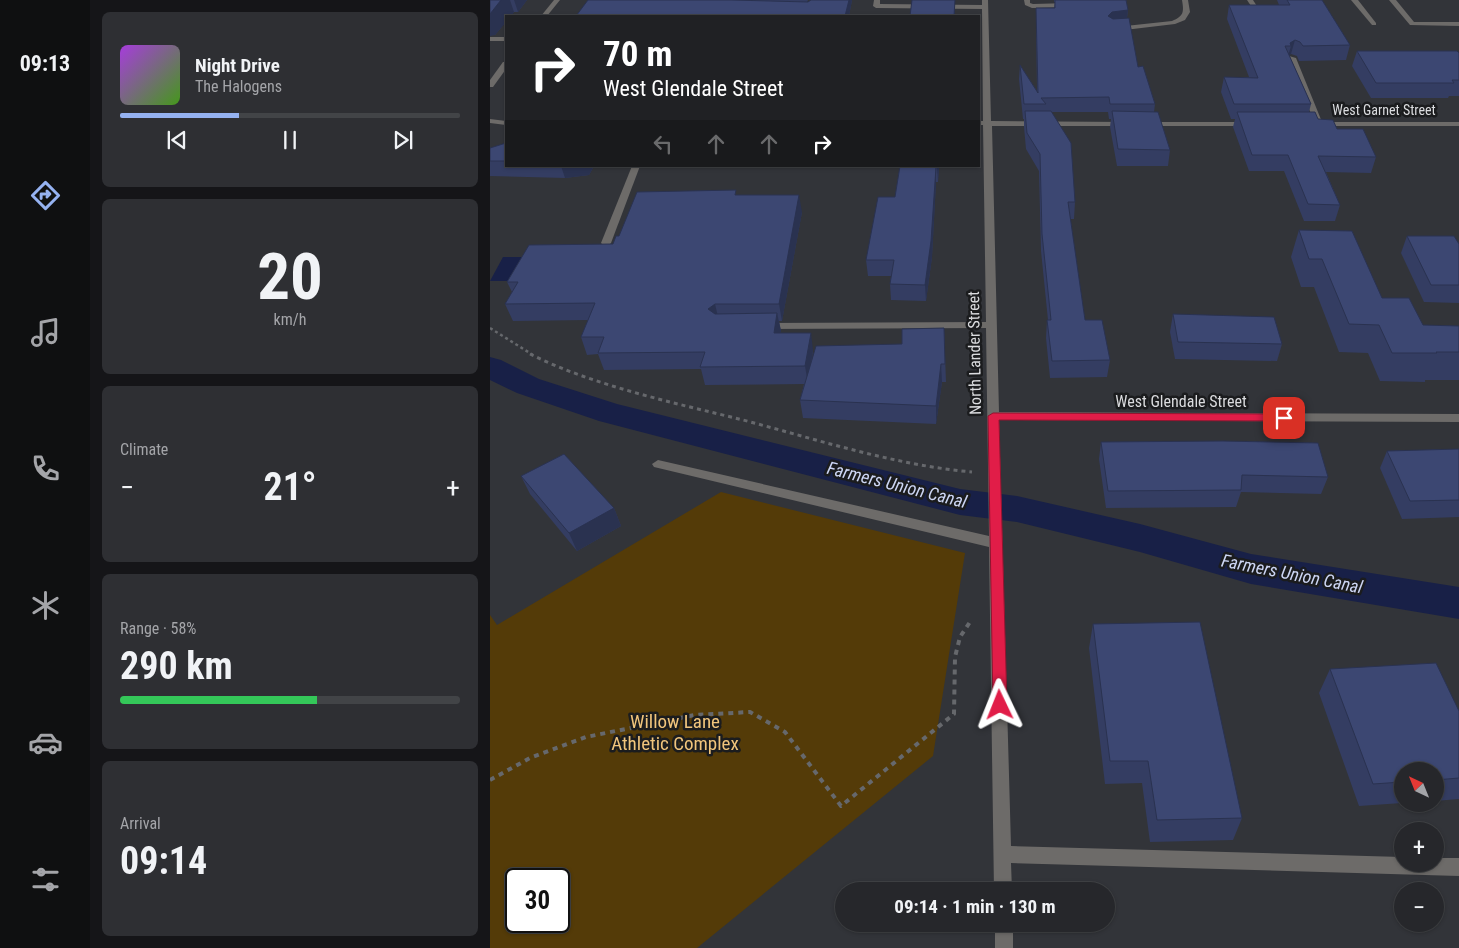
<!DOCTYPE html>
<html lang="en">
<head>
<meta charset="utf-8">
<style>
	body { margin:0; font-family:"Roboto Condensed",sans-serif; background:#2e2f33; color:#f1f3f6; height:100vh; display:flex; flex-direction:column; font-size:19px; white-space:nowrap }
	* { box-sizing:border-box; margin:0 }
	p { font-size:16px; color:#a4a5a9 }
	.icon { flex:none; width:28px; height:28px; fill:none; stroke:currentColor; stroke-width:2; stroke-linecap:round; stroke-linejoin:round }
	.map { position:relative; flex:1; overflow:hidden }
	.details { display:flex; flex-direction:column; gap:12px; padding:12px; background:#151518; width:400px }
	.details>* { flex:none }
	.banner { position:absolute; left:15px; top:15px; width:475px; height:152px; border-radius:0px; box-shadow:0 1px 4px #0004,0 0 0 1px #424447; background:#202124; color:#fff; overflow:hidden }
	.needle { width:32px; rotate:317deg }
	.tools { position:absolute; left:904px; top:762px; display:grid; gap:10px }
	.tools a { display:grid; place-items:center; width:50px; height:50px; border-radius:50%; background:#26272b; box-shadow:0 1px 4px #0004,0 0 0 1px #424447; font-size:25px }
	.speed { position:absolute; left:15px; top:868px; display:flex; gap:10px; font-size:25px; font-weight:700; text-align:center }
	.speed>* { display:grid; place-content:center; width:65px; height:65px; border-radius:50%; background:#26272b; box-shadow:0 1px 4px #0004,0 0 0 1px #424447; line-height:1 }
	.speed .limit { border:2px solid #111; border-radius:8px; background:#fff; color:#111 }
	.pin { position:absolute; display:grid; place-items:center; width:42px; height:42px; color:#fff; margin:-21px; border-radius:10px; box-shadow:0 2px 8px #0006 }
	.me { position:absolute; width:55px; margin:-28px; rotate:358deg; stroke-linejoin:round; filter:drop-shadow(0 0 4px #0008) }
	.turn { display:flex; align-items:center; gap:18px; height:105px; padding:0 15px; font-size:22px }
	.turn .icon { width:65px; height:65px; stroke-width:2.5 }
	.turn b { display:block; font-size:35px; line-height:42px }
	.lanes { display:flex; align-items:center; height:48px; padding:0 15px; background:#0003; justify-content:center; gap:25px; direction:ltr }
	.lanes .off { opacity:.35 }
	.big { font-size:38px; font-weight:700; line-height:1.1 }
	.details .widget { flex:1; display:flex; flex-direction:column; justify-content:center; gap:8px; min-width:0; padding:0 18px; border-radius:8px; background:#2e2f33 }
	.details .dial { align-items:center; gap:0 }
	.dial b { font-size:65px; line-height:1 }
	.song { display:flex; align-items:center; gap:15px }
	.cover { width:60px; height:60px; border-radius:8px; background:linear-gradient(135deg,hsl(280 70% 55%),hsl(100 70% 35%)) }
	.played { height:5px; border-radius:2px; background:linear-gradient(90deg,#95b2f1 35%,#424447 35%) }
	.keys { display:flex; justify-content:space-around; direction:ltr }
	.heat { display:flex; justify-content:space-between; align-items:center; font-size:28px; direction:ltr }
	.charge { height:8px; border-radius:4px; background:linear-gradient(90deg,#34c759 58%,#424447 0) }
	.trip { position:absolute; left:345px; top:882px; width:280px; height:50px; border-radius:25px; background:#26272b; box-shadow:0 1px 4px #0004,0 0 0 1px #424447; font-weight:700; line-height:50px; text-align:center }
	main { display:flex; flex:1; min-height:0 }
	.menu { display:flex; flex-direction:column; width:90px; justify-content:space-around; align-items:center; background:#0f1011; color:#a4a5a9 }
	.menu .icon { width:35px; height:35px }
	.menu .on { color:#95b2f1 }
	.menu b { font-size:22px; color:#f1f3f6 }
	.map>svg:first-child { display:block }
	.green { fill:#543b08; fill-rule:evenodd }
	.water { fill:#182047 }
	.lines { fill:none; stroke-linecap:round; stroke-linejoin:round }
	.canal { fill:#182047; fill-rule:evenodd }
	.path-far2 { stroke:#66686c; stroke-width:2.5; stroke-dasharray:3 3; stroke-linecap:butt }
	.path-far1 { stroke:#66686c; stroke-width:3; stroke-dasharray:4 4; stroke-linecap:butt }
	.path { stroke:#66686c; stroke-width:4; stroke-dasharray:5 5; stroke-linecap:butt }
	.minor { fill:#6d6b69; fill-rule:evenodd }
	.wall { fill:#343d62 }
	.shaded-wall { fill:#2a3250 }
	.building { fill:#3c4772; stroke:#2a3250 }
	.route { fill:#e11d48; stroke:#92132f }
	.labels { text-anchor:middle; stroke-width:5; stroke-linejoin:round; paint-order:stroke }
	.far-street-label { font-size:14px; fill:#dbdcdf; stroke:#1b1c1e }
	.street-label { font-size:16px; fill:#dbdcdf; stroke:#1b1c1e }
	.water-label { font-size:18px; font-style:italic; fill:#cdd6f4; stroke:#1b1c1e }
	.near-park-label { font-size:19px; fill:#f1c57c; stroke:#1b1c1e }
</style>
</head>
<body>
<main>
<nav class="menu">
<b>09:13</b>
<svg class="icon on" aria-label="directions" viewBox="0 0 24 24"><path d="M12 3l9 9-9 9-9-9zM9 14v-3h6M13 9l2 2-2 2"/></svg>
<svg class="icon" aria-label="music" viewBox="0 0 24 24"><path d="M9 18V5l10-2v13"/><circle cx="6" cy="18" r="3"/><circle cx="16" cy="16" r="3"/></svg>
<svg class="icon" aria-label="phone" viewBox="0 0 24 24"><path d="M5 4h4l2 5-3 2q2 4 5 5l2-3 5 2v4C11 20 4 13 5 4z"/></svg>
<svg class="icon" aria-label="climate" viewBox="0 0 24 24"><path d="M12 3v18M4 7l16 10M4 17L20 7"/></svg>
<svg class="icon" aria-label="car" viewBox="0 0 24 24"><path d="M5 17H2v-5l4-1 3-4h7l3 4 3 1v5h-3M9 17h6M6 11h13"/><circle cx="7" cy="17" r="2"/><circle cx="17" cy="17" r="2"/></svg>
<svg class="icon" aria-label="filters" viewBox="0 0 24 24"><path d="M4 7h16M4 17h16"/><circle cx="9" cy="7" r="2"/><circle cx="15" cy="17" r="2"/></svg>
</nav>
<section class="details">
<div class="widget">
<div class="song"><i class="cover"></i><div><b>Night Drive</b><p>The Halogens</p></div></div>
<div class="played"></div>
<div class="keys"><svg class="icon" aria-label="previous" viewBox="0 0 24 24"><path d="M18 5L8 12l10 7zM5 5v14"/></svg><svg class="icon" aria-label="pause" viewBox="0 0 24 24"><path d="M8 5v14M16 5v14"/></svg><svg class="icon" aria-label="next" viewBox="0 0 24 24"><path d="M6 5l10 7-10 7zM19 5v14"/></svg></div>
</div>
<div class="widget dial"><b>20</b><p>km/h</p></div>
<div class="widget"><p>Climate</p>
<div class="heat"><a>−</a><b class="big">21°</b><a>+</a></div>
</div>
<div class="widget"><p>Range · 58%</p><b class="big">290 km</b><div class="charge"></div></div>
<div class="widget"><p>Arrival</p><b class="big">09:14</b></div>
</section>
<div class="map">
<svg width="969" height="948" viewBox="0 0 969 948">
	<rect width="100%" height="100%" fill="#323439"/>
	<path class="green" d="M231 492 475 553 443 756 207 948H0V615L7 625ZM26 879H69V921H26Z"/>
	<polygon class="water" points="13,257 34,257 20,281 0,281"/>
	<g class="lines">
		<polygon class="canal" points="0,357 11,360 49,379 127,404 470,489 527,496 650,524 761,554 969,587 969,619 761,584 650,552 527,522 470,515 109,421 27,393 0,380"/>
		<polyline class="path-far2" points="0,328 43,355"/>
		<path class="path-far1" d="M40 354C104 386 185 403 253 420 329 440 404 465 482 472"/>
		<polyline class="path" points="0,780 40,758 96,737 205,715 260,712 295,732 351,806 464,714 465,657 470,637 482,619"/>
		<g class="minor">
			<polygon points="64,0 70,0 57,16 51,16"/>
			<polygon points="384,0 390,0 390,4 492,5 492,0 498,0 501,121 637,122 641,124 637,126 502,126 509,412 969,414 969,422 509,420 521,846 912,857 912,864 945,864 945,858 969,858 969,876 521,863 522,891 504,891 499,547 164,467 162,464 168,460 499,536 496,328 274,329 269,326 274,323 496,322 493,125 489,125 489,121 493,121 492,9 386,8 383,6"/>
			<polygon points="534,0 540,0 540,3 543,4 580,3 583,5 580,7 542,8 535,5"/>
			<path d="M692 0H698L700 12 695 20 685 24 626 31 623 29 626 27 682 21C694 16 694 12 692 0Z"/>
			<polygon points="757,0 763,0 770,11 769,12 765,12"/>
			<polygon points="861,0 868,0 886,23 886,25 882,25"/>
			<polygon points="899,0 906,0 924,22 969,22 969,26 920,25"/>
			<rect x="0" y="37" width="16" height="4"/>
			<polygon points="799,56 806,58 832,122 969,122 969,126 826,126 798,58"/>
			<polygon points="13,62 16,62 16,69 3,87 0,87 0,80"/>
			<polygon points="0,119 16,121 16,125 0,123"/>
			<polygon points="654,122 762,122 766,124 762,126 657,126 653,124"/>
			<polygon points="142,166 150,166 121,243 119,245 113,245 111,243"/>
			<rect x="505" y="924" width="18" height="24"/>
		</g>
	</g>
	<g class="wall">
		<polygon points="0,0 37,0 28,12 24,12 5,35"/>
		<polygon points="98,0 318,0 317,2 362,0 359,16 86,16"/>
		<polygon points="564,0 636,0 638,10 637,18 648,67 665,104 664,112 680,150 678,166 627,166 620,127 621,119 619,119 618,112 561,112 585,202 584,219 580,219 595,320 620,360 617,377 560,378 556,338 557,320 558,320 551,251 549,171 536,149 534,127 534,119 533,119 529,79 530,65 547,91 546,21 546,8 564,8 565,2 564,2"/>
		<polygon points="787,0 832,0 860,45 856,60 809,61 807,56 801,54 799,55 821,104 819,112 828,119 847,129 886,157 881,173 836,172 850,205 845,221 814,221 794,171 759,171 743,127 745,119 741,119 731,92 734,77 759,77 737,19 739,5 789,5"/>
		<polygon points="867,51 969,53 969,96 959,96 958,98 881,98 862,66"/>
		<polygon points="16,143 16,166 104,166 99,175 75,178 0,176 0,148"/>
		<polygon points="410,166 449,166 448,182 446,182 442,257 436,301 401,300 400,284 401,276 378,276 376,260 405,197"/>
		<polygon points="247,195 312,212 292,321 289,321 291,331 290,333 323,350 322,360 412,344 454,328 456,382 452,382 446,424 313,418 310,400 314,384 215,385 211,369 114,370 108,354 97,355 91,337 98,320 23,321 15,304 22,292 17,282 123,244 129,236"/>
		<polygon points="809,230 892,298 933,325 969,326 969,380 935,380 935,382 890,381 878,353 849,352 824,287 811,287 801,257"/>
		<polygon points="917,236 969,244 969,303 934,302 911,253"/>
		<polygon points="683,314 792,344 787,361 685,359 680,332"/>
		<polygon points="611,442 838,477 831,494 751,492 746,507 616,508 609,459"/>
		<polygon points="969,449 969,517 912,519 890,468 897,451"/>
		<polygon points="31,476 124,508 131,526 87,551 40,494"/>
		<polygon points="603,624 752,818 743,840 660,842 652,783 615,784 599,648"/>
		<polygon points="840,669 969,711 969,799 945,801 945,771 912,771 912,803 869,806 829,693"/>
	</g>
	<g class="shaded-wall">
		<polygon points="11,0 20,0 24,12 21,16 16,16 16,22 5,35 0,36 0,14"/>
		<polygon points="24,0 37,0 28,12"/>
		<polygon points="359,0 362,0 359,16 355,16"/>
		<polygon points="465,0 465,16 464,16"/>
		<polygon points="638,10 636,24 621,25 618,16 622,12"/>
		<polygon points="805,40 801,54 798,56 801,46 800,43"/>
		<polygon points="71,166 104,166 99,175 75,178"/>
		<polygon points="447,166 449,166 448,182 447,167"/>
		<polygon points="446,167 446,182 442,257 436,301 435,285"/>
		<polygon points="309,195 312,212 292,321 289,304"/>
		<polygon points="225,304 229,321 218,309"/>
		<polygon points="287,313 291,331 287,351 284,333"/>
		<polygon points="321,333 323,350 318,384 315,366"/>
		<polygon points="451,364 452,382 446,424 446,406"/>
		<polygon points="124,508 131,526 87,551 79,533"/>
	</g>
	<g class="building">
		<polygon points="0,0 11,0 0,14"/>
		<polygon points="98,0 242,0 318,2 321,0 359,0 355,16 86,16"/>
		<polygon points="422,0 465,0 464,16 420,16"/>
		<polygon points="565,0 636,0 638,10 622,12 618,16 623,19 639,18 648,67 653,66 665,104 620,104 619,97 551,98 556,104 534,104 530,65 548,93 546,8 565,8"/>
		<polygon points="797,0 832,0 860,45 813,46 810,42 805,40 800,43 801,46 795,46 821,104 744,104 734,77 768,78 739,5 800,5"/>
		<polygon points="867,51 967,51 969,53 969,80 962,80 964,83 886,83"/>
		<polygon points="535,111 561,111 581,143 585,202 578,202 595,320 612,320 620,360 562,361 557,320 561,320 552,234 550,154 537,133"/>
		<polygon points="622,111 668,112 680,150 628,149"/>
		<polygon points="747,112 825,112 828,119 843,120 847,129 873,129 886,157 828,156 850,205 818,204 798,155 762,155"/>
		<polygon points="16,143 16,161 0,161 0,148"/>
		<polygon points="410,166 447,166 447,167 446,167 441,241 435,285 400,284 404,260 376,260 388,197 405,197"/>
		<polygon points="246,190 245,195 309,195 289,304 225,304 218,309 225,314 287,313 284,333 321,333 315,366 210,367 215,352 108,353 114,337 91,337 105,303 15,304 28,282 17,282 39,245 123,244 126,236 129,236 147,192"/>
		<polygon points="809,230 862,231 892,298 919,298 933,325 969,326 969,352 946,352 947,353 902,353 889,325 859,324 832,259 819,259"/>
		<polygon points="917,236 964,236 969,244 969,285 941,285"/>
		<polygon points="683,314 784,317 792,344 688,342"/>
		<polygon points="454,328 455,364 451,364 446,406 310,400 326,346 412,344 412,329"/>
		<polygon points="733,441 828,443 838,477 752,475 751,490 618,491 611,442"/>
		<polygon points="969,449 969,500 920,501 897,451"/>
		<polygon points="74,454 124,508 79,533 31,476"/>
		<polygon points="710,622 752,818 667,820 658,761 620,761 603,624"/>
		<polygon points="946,663 969,711 969,778 945,780 945,771 912,771 912,782 883,784 840,669"/>
	</g>
	<polygon class="route" points="503,413 794,414 800,418 794,421 509,420 517,705 515,710 510,711 505,710 503,705 498,416"/>
	<g class="labels">
		<g class="far-street-label">
			<text x="894" y="115">West Garnet Street</text>
		</g>
		<g class="street-label">
			<text transform="translate(484 353) rotate(-91)" y="6">North Lander Street</text>
			<text x="691" y="407">West Glendale Street</text>
		</g>
		<g class="water-label">
			<text transform="translate(407 485) rotate(14)" y="6">Farmers Union Canal</text>
			<text transform="translate(802 574) rotate(11)" y="6">Farmers Union Canal</text>
		</g>
		<g class="near-park-label">
			<text x="185" y="728">Willow Lane<tspan x="185" dy="22">Athletic Complex</tspan></text>
		</g>
	</g>
</svg>
<div class="tools">
<a><svg class="needle" viewBox="-14 -14 28 28"><path d="M0-13l5 13h-10z" fill="#e53935"/><path d="M0 13l5-13h-10z" fill="#a4a5a9"/></svg></a>
<a>+</a>
<a>−</a>
</div>
<div class="speed"><div class="limit">30</div></div>
<div class="pin" style="left:794px;top:418px;background:#d93025"><svg class="icon" aria-label="arrive" viewBox="0 0 24 24"><path d="M6 21V4h12l-3 4 3 4H6"/></svg></div>
<svg class="me" style="left:510px;top:705px" viewBox="-20 -20 40 40"><path d="M0-17L14 15 0 8-14 15z" fill="#e11d48" stroke="#fff" stroke-width="4"/></svg>
<div class="trip">09:14 · 1 min · 130 m</div>
<div class="banner">
<div class="turn"><svg class="icon" aria-label="right" viewBox="0 0 24 24"><path d="M7 20v-9h11M14 6l5 5-5 5"/></svg><div><b>70 m</b>West Glendale Street</div></div>
<div class="lanes"><svg class="icon off" aria-label="left" viewBox="0 0 24 24"><path d="M17 20v-9H6M10 6l-5 5 5 5"/></svg><svg class="icon off" aria-label="ahead" viewBox="0 0 24 24"><path d="M12 20V5M6 11l6-6 6 6"/></svg><svg class="icon off" aria-label="ahead" viewBox="0 0 24 24"><path d="M12 20V5M6 11l6-6 6 6"/></svg><svg class="icon" aria-label="right" viewBox="0 0 24 24"><path d="M7 20v-9h11M14 6l5 5-5 5"/></svg></div>
</div>
</div>
</main>
</body>
</html>
